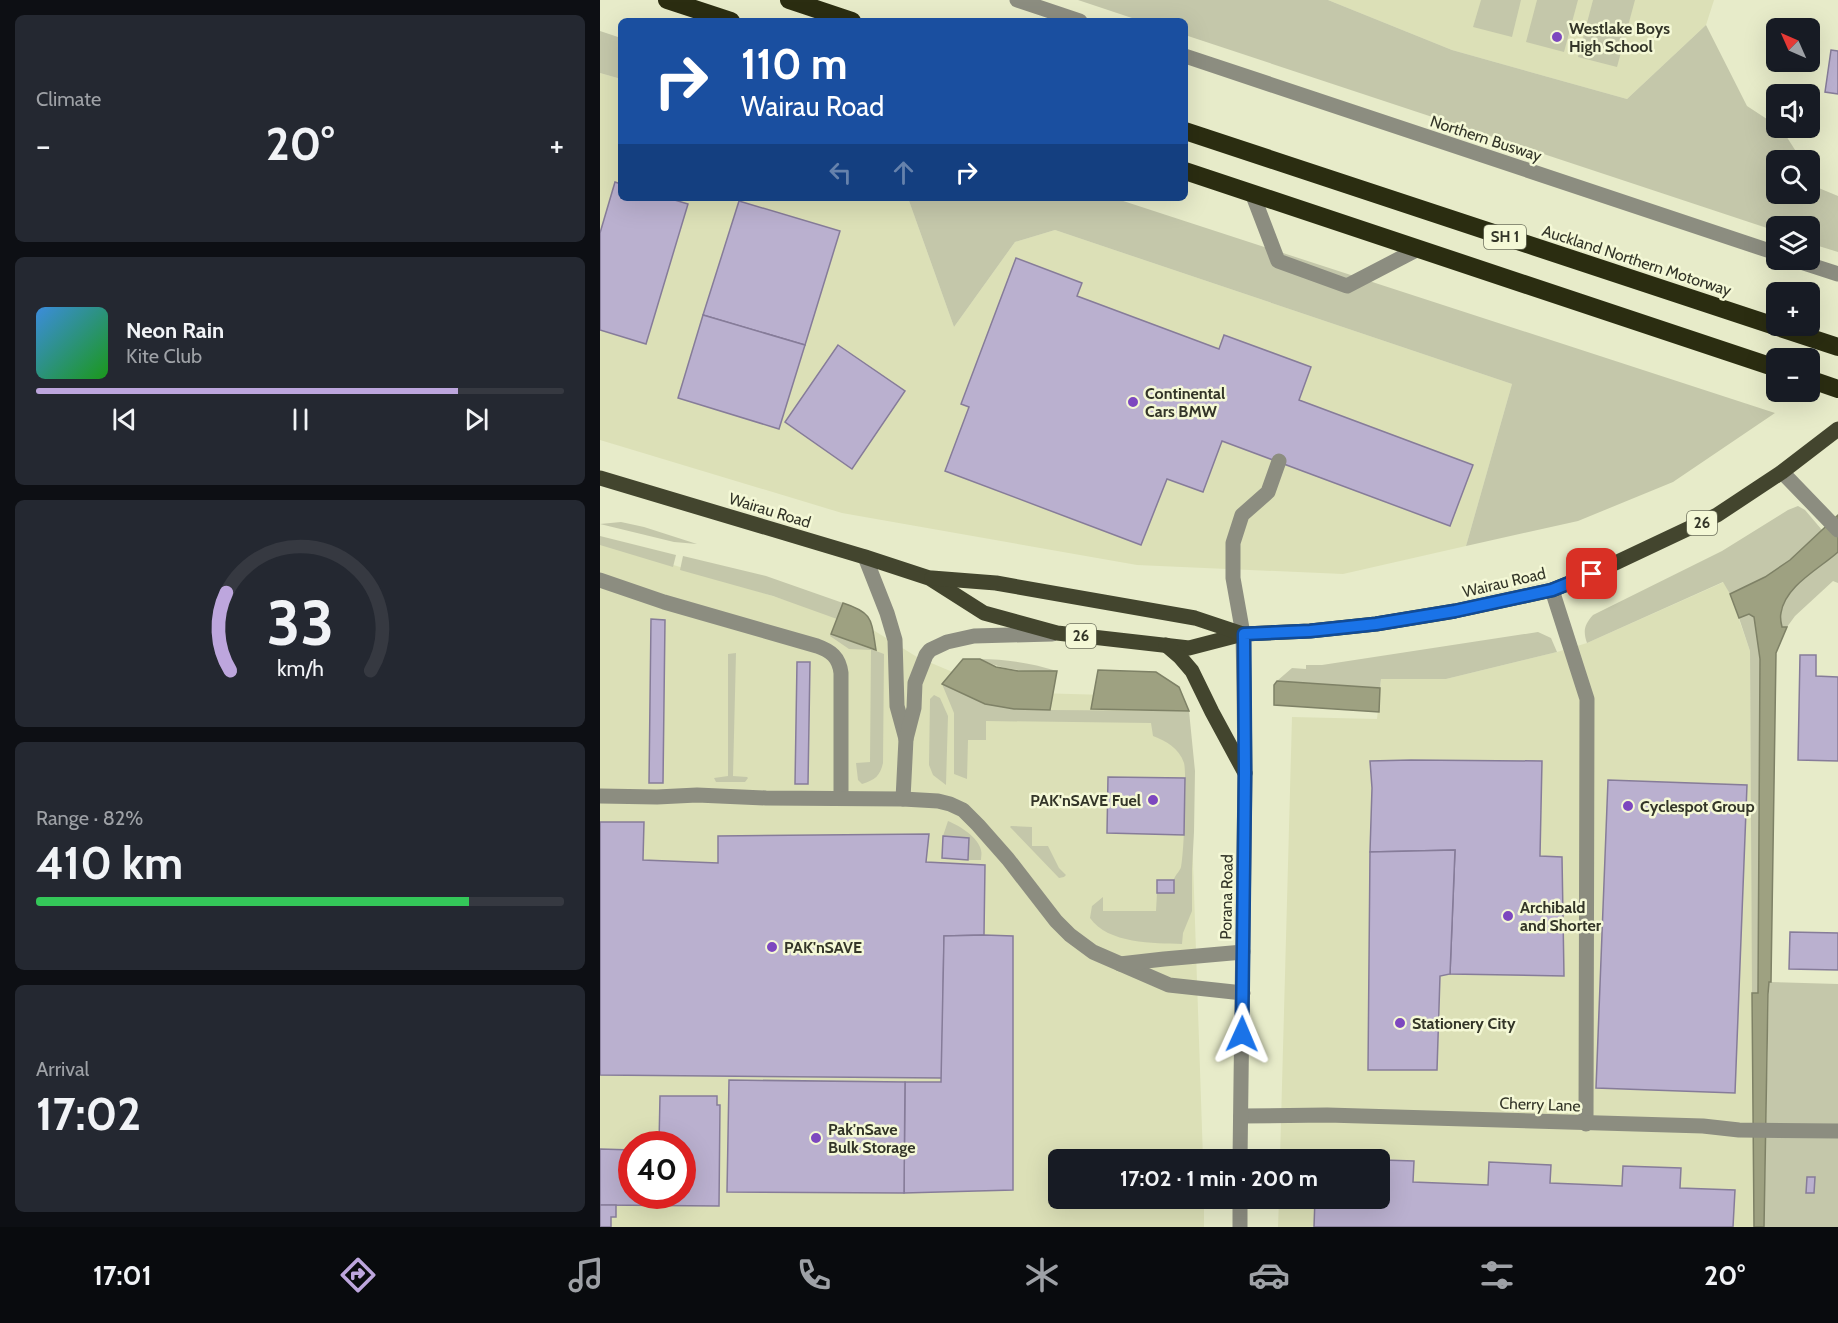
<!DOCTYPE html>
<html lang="en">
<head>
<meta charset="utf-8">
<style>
	body { margin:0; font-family:Cabin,sans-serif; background:#242831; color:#f1f3f6; height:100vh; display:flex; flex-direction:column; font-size:22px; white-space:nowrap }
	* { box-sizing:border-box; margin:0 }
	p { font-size:20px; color:#9ea1a6 }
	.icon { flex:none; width:33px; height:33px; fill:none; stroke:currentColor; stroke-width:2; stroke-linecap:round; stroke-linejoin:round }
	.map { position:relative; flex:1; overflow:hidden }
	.sheet { display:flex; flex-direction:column; gap:15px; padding:15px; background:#0d0f14; width:600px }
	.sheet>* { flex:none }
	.guide { position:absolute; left:18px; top:18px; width:570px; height:183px; border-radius:9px; box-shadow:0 6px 24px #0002; background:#1a4fa0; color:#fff; overflow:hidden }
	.needle { width:39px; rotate:315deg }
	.buttons { position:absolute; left:1166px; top:18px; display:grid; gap:12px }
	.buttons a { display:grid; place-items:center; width:54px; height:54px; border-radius:9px; background:#171b24; box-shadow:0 6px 24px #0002; font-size:30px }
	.speed { position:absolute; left:18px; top:1131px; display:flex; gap:12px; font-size:30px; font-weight:700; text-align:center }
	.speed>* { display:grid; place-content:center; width:78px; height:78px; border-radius:50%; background:#171b24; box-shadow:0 6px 24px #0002; line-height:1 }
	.speed .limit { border:9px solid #d22; background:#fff; color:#111 }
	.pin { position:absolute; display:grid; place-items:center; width:51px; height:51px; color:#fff; margin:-26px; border-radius:12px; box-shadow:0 3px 9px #0006 }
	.me { position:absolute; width:66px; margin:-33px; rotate:1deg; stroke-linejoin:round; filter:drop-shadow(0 0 4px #0008) }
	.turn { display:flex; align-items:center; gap:21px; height:126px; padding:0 24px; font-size:27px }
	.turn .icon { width:78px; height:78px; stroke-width:2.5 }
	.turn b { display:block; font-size:42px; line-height:51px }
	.lanes { display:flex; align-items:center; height:57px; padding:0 24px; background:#0003; justify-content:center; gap:30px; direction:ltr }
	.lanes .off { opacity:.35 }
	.big { font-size:45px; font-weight:700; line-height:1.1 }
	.sheet .card { flex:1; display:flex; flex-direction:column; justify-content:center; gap:9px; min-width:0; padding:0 21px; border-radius:9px; background:#242831 }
	.sheet .dial { align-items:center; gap:0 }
	.dial svg { height:156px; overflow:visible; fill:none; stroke:#363941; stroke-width:7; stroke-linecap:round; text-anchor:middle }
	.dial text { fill:#f1f3f6; stroke:none }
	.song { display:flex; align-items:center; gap:18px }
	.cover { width:72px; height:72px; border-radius:9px; background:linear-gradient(135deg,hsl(210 70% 55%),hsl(120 70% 35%)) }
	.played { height:6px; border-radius:3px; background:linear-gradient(90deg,#bda6dd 80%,#363941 80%) }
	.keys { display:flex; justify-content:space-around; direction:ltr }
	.heat { display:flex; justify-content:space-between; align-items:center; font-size:33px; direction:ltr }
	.charge { height:9px; border-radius:4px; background:linear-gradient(90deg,#34c759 82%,#363941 0) }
	.trip { position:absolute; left:448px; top:1149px; width:342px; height:60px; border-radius:9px; background:#171b24; box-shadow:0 6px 24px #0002; font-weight:700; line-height:60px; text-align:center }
	.menu { display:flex; height:96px; justify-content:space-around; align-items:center; background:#090b0e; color:#9ea1a6 }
	.menu .icon { width:42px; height:42px }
	.menu .active { color:#bda6dd }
	.menu b { font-size:27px; color:#f1f3f6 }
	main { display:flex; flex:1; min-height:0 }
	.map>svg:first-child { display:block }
	.built { fill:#dce0b7; fill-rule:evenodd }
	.green { fill:#c4c7aa }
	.water { fill:#9ea181; stroke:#7e8166; stroke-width:1.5 }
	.building { fill:#bab0cf; stroke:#867c99; stroke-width:1.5 }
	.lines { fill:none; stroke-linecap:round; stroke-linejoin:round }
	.minor { stroke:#8c8d80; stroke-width:15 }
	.major { stroke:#43452e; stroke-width:15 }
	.highway { stroke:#2b2d11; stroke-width:18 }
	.route-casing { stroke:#114b97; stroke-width:15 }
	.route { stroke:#1a73e8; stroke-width:10 }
	.poi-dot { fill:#7d48bf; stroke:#f4f8d6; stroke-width:2 }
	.labels { text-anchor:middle; stroke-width:5; stroke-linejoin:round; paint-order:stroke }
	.shield { fill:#f4f8d6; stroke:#6d705c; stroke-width:1.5 }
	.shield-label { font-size:15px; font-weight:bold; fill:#333528 }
	.poi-label { font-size:16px; font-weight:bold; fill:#333528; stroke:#f4f8d6; text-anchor:start }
	.street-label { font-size:16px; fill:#333528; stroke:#f4f8d6 }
</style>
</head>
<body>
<main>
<section class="sheet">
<div class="card"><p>Climate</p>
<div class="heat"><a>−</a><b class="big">20°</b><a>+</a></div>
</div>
<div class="card">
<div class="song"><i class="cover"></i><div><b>Neon Rain</b><p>Kite Club</p></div></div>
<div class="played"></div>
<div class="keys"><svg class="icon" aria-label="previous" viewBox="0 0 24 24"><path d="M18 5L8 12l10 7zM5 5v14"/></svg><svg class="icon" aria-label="pause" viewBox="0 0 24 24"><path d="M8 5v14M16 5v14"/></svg><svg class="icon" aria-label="next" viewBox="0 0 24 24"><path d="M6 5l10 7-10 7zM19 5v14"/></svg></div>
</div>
<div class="card dial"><svg viewBox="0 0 100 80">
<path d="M14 69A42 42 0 1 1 86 69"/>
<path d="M14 69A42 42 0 0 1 12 29" stroke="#bda6dd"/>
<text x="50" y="56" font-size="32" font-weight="700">33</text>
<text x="50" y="72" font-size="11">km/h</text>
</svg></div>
<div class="card"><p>Range · 82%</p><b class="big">410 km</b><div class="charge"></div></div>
<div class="card"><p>Arrival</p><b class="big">17:02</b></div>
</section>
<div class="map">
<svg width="1238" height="1227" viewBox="0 0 1238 1227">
	<rect width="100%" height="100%" fill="#e7ebc9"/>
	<g class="built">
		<polygon points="728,0 1114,0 1106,25 1027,99 852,50"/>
		<polygon points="0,73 21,79 21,198 308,198 354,327 415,242 455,230 912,384 866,546 743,574 537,565 242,513 0,440"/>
		<path d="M0 542 265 625 317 657 400 692 581 697 588 714 603 1159 459 1160V1198L604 1199V1227H0ZM32 1144H82V1196H32Z"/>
		<polygon points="1124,582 1130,594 1150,651 1154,1227 678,1227 679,1199 780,1198 780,1160 680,1159 692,717 777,719 781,679 846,679 957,652 987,643"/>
	</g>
	<g class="green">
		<polygon points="478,0 728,0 852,50 1027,99 1106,25 1147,106 1176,125 1176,128 1181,128 1197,153 1198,160 1176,160 1176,194 1209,194 1209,184 1238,196 1238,252 1209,243 1209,226 1176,226 1176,231 585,35 585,21 541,21"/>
		<polygon points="881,0 921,0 912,37 873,27"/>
		<polygon points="937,0 978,0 964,52 926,42"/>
		<polygon points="993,0 1035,0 1017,67 978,57"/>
		<polygon points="0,31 21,38 21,79 0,73"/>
		<polygon points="308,198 514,198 1175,413 1073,482 978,521 866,546 912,384 455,230 415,242 354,327"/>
		<path d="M1198 506 1205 510 1222 530 1190 560 1165 577 1130 594 1123 582 987 643C983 631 984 625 993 615L1122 551 1188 510Z"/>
		<polygon points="21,522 44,527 97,544 74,542 0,524"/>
		<polygon points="0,536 76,555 73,567 0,545"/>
		<path d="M1238 552V583L1233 581 1195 616 1187 627 1182 628C1181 623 1180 618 1181 613 1185 586 1219 569 1238 552Z"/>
		<polygon points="83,556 166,576 243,603 237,619 173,596 80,570"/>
		<polygon points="1149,614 1154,616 1160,659 1158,993 1152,993 1150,651 1139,618"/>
		<polygon points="938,632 951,638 957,652 846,679 781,679 780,688 677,681 692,668 706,669 706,665 722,665"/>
		<path d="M231 634 284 654 283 763C280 776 275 780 262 784L258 780 256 763 270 762 271 650 249 649 230 636Z"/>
		<polygon points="136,653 133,776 147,777 148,778 145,782 116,782 114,778 128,776 128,654"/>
		<path d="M380 659C405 659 432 663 457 671 427 671 407 672 380 659Z"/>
		<path d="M342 684 365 695 450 710 589 711 595 771 594 832 592 869V911L583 933 582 944C554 943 508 944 490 918L492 906 503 897V911H556L557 893H574C574 889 573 883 574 879 576 874 580 871 581 867 584 855 587 773 584 763 579 748 566 741 553 736L551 723 386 721V740H368L367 779 354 774V713Z"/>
		<polygon points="334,695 340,698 348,716 346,785 333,775 329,765 330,699"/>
		<path d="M348 821C360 826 378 837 381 850 382 853 381 857 381 860H368L369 838 343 836Z"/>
		<polygon points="411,826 432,827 432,846 448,846 459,868 466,875 464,877 459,878 410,827"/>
		<polygon points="1169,982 1238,984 1238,1227 1164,1227"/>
	</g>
	<g class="water">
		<path d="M1238 515V552C1219 569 1185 586 1181 613 1180 617 1181 623 1182 627H1187L1176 653 1171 982H1169L1168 994 1164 1227H1154L1152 993H1158L1160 659 1154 617 1149 614 1139 618 1130 594 1165 577 1190 560Z"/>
		<path d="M243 603C274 613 271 620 276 650L231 634Z"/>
		<polygon points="363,659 380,659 396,667 418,671 457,671 450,710 414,709 385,704 342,684"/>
		<polygon points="498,670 556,672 579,687 589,711 491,709"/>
		<polygon points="677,681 780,688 779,712 674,705 674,685"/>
	</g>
	<g class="building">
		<polygon points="1231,50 1238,51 1238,94 1225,92"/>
		<polygon points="15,182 21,184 21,198 68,198 88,204 46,344 0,330 0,233"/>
		<polygon points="139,201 240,231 205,345 103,315"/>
		<polygon points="416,258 482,283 477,296 619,349 624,335 711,367 699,400 873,465 850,526 622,441 603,492 567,479 541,545 345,471 369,407 361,404"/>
		<polygon points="103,315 205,345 179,429 78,398"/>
		<polygon points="238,345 305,391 252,469 185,422"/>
		<polygon points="51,619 65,620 63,783 49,783"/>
		<polygon points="1200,655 1216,655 1216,676 1238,677 1238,761 1198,760"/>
		<polygon points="197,662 210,662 208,784 195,784"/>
		<polygon points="811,760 942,761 940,856 962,857 964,976 850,974 855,850 770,852 772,788 770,761"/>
		<polygon points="508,777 585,778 584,835 507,833"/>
		<polygon points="1008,780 1147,785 1135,1093 996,1088"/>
		<polygon points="0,822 44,822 43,860 118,863 118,836 329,834 326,862 385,865 384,935 344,936 342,1078 0,1075"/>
		<polygon points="343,836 369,838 368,860 342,858"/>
		<polygon points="855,850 850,974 840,976 837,1070 768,1070 770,852"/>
		<rect x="557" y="880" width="17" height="13"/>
		<polygon points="1190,932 1238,933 1238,970 1189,969"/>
		<polygon points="384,935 413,936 413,1190 304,1193 305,1082 341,1082 344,936"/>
		<polygon points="129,1080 305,1082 304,1193 127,1192"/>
		<polygon points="60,1096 117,1096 117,1105 120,1105 119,1206 0,1205 0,1149 32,1150 32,1196 82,1196 82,1144 59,1144"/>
		<polygon points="782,1160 814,1161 813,1182 888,1185 889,1162 951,1165 950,1183 1022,1186 1023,1166 1081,1168 1080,1188 1135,1190 1133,1227 714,1227 715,1198 780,1198"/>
		<polygon points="1207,1177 1215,1177 1214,1193 1206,1193"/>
		<polygon points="0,1205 16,1205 16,1217 11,1217 11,1227 0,1227"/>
	</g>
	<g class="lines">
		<g class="minor">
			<polyline points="417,0 480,21"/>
			<polyline points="585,56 1176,253"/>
			<polyline points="652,193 678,261 747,286 818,249"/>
			<polyline points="1195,260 1238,274"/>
			<polyline points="1182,472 1238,530"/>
			<polyline points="265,557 287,613 295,640 297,706 306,739"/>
			<path d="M0 580 64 602 217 646C231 651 239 657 241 673V798"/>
			<polyline points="952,590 987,699 986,1124"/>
			<polyline points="0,796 57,797 97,795 166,798 303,799 338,801 350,804 363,810 378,825 408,859 456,921 470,935 493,952 569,985 643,993"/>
			<polyline points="303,799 306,739 314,708 315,683 326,655 330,650 347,642 374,636 452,634"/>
			<polyline points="520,964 564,959 643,952"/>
			<polyline points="641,1116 727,1115 1103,1126 1139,1130 1238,1131"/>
			<polyline points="640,1160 645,773 644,687 643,634 633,578 633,543 642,515 668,492 679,461"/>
			<polyline points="640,1227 640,1198"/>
		</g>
		<g class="major">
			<polyline points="0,478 265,557 329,578 384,613 457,633 589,648 643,634 710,631 776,624 855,611 952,590 992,574 1117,515 1182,472 1238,429"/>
			<polyline points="332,578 396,583 595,618 643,634"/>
			<polyline points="566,645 580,657 592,671 612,712 645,773"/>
		</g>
		<g class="highway">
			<polyline points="67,0 131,21"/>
			<polyline points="189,0 252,21"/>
			<polyline points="585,131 1238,347"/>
			<polyline points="585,171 1176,368"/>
			<polyline points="1209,379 1238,389"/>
		</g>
	</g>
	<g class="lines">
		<defs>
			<polyline id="route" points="642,1034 645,773 644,634 710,631 776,624 855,611 952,590 992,574"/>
		</defs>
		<use href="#route" class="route-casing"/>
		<use href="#route" class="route"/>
	</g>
	<g class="poi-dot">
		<circle cx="957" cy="37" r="6"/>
		<circle cx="533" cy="402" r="6"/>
		<circle cx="553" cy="800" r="6"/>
		<circle cx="1028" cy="806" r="6"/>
		<circle cx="908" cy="916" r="6"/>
		<circle cx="172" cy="947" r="6"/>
		<circle cx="800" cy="1023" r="6"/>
		<circle cx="216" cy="1138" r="6"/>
	</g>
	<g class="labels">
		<g class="shield">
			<rect x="884" y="225" width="42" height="24" rx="4.5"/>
			<rect x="1087" y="511" width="30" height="24" rx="4.5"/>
			<rect x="466" y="624" width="30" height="24" rx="4.5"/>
		</g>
		<g class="shield-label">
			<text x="905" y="242">SH 1</text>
			<text x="1102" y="528">26</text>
			<text x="481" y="641">26</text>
		</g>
		<g class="poi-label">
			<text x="969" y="34">Westlake Boys<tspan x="969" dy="18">High School</tspan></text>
			<text x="545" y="399">Continental<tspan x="545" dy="18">Cars BMW</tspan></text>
			<text x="541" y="806" text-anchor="end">PAK'nSAVE Fuel</text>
			<text x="1040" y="812">Cyclespot Group</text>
			<text x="920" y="913">Archibald<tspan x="920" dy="18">and Shorter</tspan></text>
			<text x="184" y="953">PAK'nSAVE</text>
			<text x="812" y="1029">Stationery City</text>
			<text x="228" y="1135">Pak'nSave<tspan x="228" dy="18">Bulk Storage</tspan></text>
		</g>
		<g class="street-label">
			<text transform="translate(886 138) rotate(18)" y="6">Northern Busway</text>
			<text transform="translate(1037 260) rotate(18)" y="6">Auckland Northern Motorway</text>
			<text transform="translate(170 510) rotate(17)" y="6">Wairau Road</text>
			<text transform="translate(904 582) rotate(-13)" y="6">Wairau Road</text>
			<text transform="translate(626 897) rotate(-89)" y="6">Porana Road</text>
			<text transform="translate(940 1104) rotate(2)" y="6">Cherry Lane</text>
		</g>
	</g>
</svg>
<div class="buttons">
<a><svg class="needle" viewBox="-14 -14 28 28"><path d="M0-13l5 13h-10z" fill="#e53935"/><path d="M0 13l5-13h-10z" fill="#9ea1a6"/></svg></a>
<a><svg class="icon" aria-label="sound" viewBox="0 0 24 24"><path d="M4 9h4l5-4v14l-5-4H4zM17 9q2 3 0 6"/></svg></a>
<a><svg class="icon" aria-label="search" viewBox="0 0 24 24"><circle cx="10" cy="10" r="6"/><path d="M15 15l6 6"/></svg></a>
<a><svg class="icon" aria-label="layers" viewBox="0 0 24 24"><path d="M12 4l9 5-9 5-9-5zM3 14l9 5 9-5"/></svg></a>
<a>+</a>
<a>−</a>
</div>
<div class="speed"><div class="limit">40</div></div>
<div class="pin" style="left:992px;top:574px;background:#d93025"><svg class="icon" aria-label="arrive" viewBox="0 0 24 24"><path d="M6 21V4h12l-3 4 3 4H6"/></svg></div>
<svg class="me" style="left:642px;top:1034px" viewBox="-20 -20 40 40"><path d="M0-17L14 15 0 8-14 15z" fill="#1a73e8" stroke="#fff" stroke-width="4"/></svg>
<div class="trip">17:02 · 1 min · 200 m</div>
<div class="guide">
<div class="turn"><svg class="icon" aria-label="right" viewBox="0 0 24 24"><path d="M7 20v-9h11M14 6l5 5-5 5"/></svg><div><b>110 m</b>Wairau Road</div></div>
<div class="lanes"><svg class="icon off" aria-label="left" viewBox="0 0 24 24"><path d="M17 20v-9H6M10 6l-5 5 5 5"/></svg><svg class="icon off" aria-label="ahead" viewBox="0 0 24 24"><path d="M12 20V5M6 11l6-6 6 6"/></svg><svg class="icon" aria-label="right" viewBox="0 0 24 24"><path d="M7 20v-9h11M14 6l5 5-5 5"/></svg></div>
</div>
</div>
</main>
<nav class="menu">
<b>17:01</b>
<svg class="icon active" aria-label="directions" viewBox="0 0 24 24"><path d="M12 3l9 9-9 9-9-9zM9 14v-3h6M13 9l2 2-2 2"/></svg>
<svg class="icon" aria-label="music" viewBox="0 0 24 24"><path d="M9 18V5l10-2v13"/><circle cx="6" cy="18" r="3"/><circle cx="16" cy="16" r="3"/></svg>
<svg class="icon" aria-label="phone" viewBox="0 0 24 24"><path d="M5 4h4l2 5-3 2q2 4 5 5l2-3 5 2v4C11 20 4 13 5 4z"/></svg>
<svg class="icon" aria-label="climate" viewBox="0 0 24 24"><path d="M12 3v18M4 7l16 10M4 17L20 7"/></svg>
<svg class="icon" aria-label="car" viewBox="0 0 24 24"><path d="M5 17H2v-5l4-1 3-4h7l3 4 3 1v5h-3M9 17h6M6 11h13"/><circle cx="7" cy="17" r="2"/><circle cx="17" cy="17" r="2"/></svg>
<svg class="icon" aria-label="filters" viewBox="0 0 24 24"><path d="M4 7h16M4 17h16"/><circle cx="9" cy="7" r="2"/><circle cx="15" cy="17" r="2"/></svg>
<b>20°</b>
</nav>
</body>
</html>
